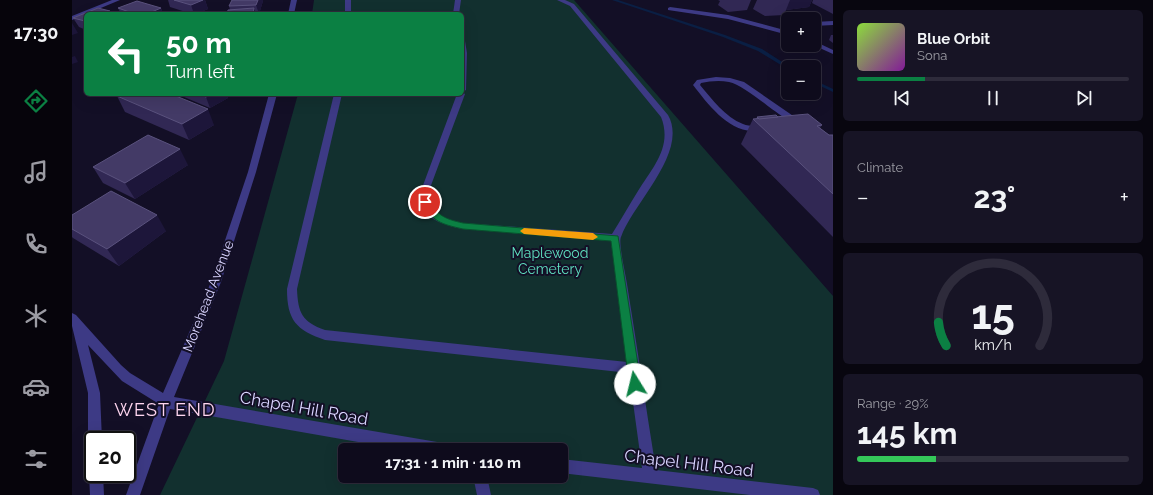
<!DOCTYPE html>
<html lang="en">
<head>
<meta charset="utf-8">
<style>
	body { margin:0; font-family:Raleway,sans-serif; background:#171425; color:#f1f3f6; height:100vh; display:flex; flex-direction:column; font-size:15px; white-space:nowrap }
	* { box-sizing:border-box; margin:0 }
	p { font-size:13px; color:#9b9ba3 }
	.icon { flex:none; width:22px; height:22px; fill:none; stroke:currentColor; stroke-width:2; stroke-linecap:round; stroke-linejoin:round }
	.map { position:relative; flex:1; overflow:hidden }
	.details { display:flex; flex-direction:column; gap:10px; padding:10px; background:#08060f; width:320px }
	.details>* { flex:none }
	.hud { position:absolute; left:12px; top:12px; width:380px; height:84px; border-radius:6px; box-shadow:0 4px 16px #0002,0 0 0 1px #2e2b3b; background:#0b8043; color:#fff; overflow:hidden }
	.fabs { position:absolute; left:709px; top:12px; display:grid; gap:8px }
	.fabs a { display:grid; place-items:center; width:40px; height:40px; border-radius:6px; background:#0e0b1c; box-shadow:0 4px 16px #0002,0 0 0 1px #2e2b3b; font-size:20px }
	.speed { position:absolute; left:12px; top:431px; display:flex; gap:8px; font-size:20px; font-weight:700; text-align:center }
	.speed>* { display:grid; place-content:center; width:52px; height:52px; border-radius:50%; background:#0e0b1c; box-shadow:0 4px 16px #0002,0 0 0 1px #2e2b3b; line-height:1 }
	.speed .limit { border:2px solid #111; border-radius:6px; background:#fff; color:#111 }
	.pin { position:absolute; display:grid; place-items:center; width:34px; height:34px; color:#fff; margin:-17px; border:2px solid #fff; border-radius:50%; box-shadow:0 1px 4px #0007 }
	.me { position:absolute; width:44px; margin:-22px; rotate:351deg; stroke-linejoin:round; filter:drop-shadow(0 0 3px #0008) }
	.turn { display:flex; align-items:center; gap:14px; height:84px; padding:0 16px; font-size:18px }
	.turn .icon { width:52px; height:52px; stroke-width:2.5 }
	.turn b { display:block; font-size:28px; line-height:34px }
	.big { font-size:30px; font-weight:700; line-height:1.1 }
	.details .card { flex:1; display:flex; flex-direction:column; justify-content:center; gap:6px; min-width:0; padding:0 14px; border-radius:6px; background:#171425 }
	.details .dial { align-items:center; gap:0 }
	.dial svg { height:104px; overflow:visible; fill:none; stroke:#2e2b3b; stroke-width:7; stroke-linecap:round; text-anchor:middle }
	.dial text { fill:#f1f3f6; stroke:none }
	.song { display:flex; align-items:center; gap:12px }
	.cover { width:48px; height:48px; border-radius:6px; background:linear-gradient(135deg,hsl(90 70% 55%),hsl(290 70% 35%)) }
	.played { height:4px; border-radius:2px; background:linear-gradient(90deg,#0b8043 25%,#2e2b3b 25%) }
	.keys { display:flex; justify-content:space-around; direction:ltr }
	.heat { display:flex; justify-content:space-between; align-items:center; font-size:22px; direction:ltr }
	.charge { height:6px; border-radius:3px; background:linear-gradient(90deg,#34c759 29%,#2e2b3b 0) }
	.trip { position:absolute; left:266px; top:443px; width:230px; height:40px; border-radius:6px; background:#0e0b1c; box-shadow:0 4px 16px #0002,0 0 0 1px #2e2b3b; font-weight:700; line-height:40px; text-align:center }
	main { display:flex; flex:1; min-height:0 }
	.tab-bar { display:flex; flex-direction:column; width:72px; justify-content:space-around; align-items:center; background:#06040b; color:#9b9ba3 }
	.tab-bar .icon { width:28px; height:28px }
	.tab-bar .on { color:#0b8043 }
	.tab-bar b { font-size:18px; color:#f1f3f6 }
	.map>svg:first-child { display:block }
	.green { fill:#12302f; fill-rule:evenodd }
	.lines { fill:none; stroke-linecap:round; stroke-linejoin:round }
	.stream { fill:#0a1f44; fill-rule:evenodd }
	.minor { fill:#3d3a85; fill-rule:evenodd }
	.wall { fill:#312854 }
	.shaded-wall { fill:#1d163a }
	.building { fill:#433a66; stroke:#5a527e }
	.route { fill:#0b8043; stroke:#07532c }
	.slow { fill:#f59e0b }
	.labels { text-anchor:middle; stroke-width:4; stroke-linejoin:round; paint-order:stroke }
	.park-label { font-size:14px; fill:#5fe0c0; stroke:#130f26 }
	.street-label { font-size:14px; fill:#d9d4ff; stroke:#130f26 }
	.near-street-label { font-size:17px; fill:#d9d4ff; stroke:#130f26 }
	.near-neighbourhood-label { font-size:18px; letter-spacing:1px; fill:#ffd6f0; stroke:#130f26 }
</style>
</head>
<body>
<main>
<nav class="tab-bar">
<b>17:30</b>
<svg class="icon on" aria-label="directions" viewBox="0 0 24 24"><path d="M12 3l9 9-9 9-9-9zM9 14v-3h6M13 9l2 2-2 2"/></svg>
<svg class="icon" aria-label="music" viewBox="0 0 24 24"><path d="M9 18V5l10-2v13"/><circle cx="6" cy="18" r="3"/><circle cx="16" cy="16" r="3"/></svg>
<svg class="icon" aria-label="phone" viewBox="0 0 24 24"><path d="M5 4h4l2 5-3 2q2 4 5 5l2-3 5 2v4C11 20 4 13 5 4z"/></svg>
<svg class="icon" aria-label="climate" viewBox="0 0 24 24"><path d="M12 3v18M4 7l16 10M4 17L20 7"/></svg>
<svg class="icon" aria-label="car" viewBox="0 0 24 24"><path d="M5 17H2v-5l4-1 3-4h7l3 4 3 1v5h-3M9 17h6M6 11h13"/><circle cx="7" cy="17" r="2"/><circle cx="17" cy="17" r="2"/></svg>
<svg class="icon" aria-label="filters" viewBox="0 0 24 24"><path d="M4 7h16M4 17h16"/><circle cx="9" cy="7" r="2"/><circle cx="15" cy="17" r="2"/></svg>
</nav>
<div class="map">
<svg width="761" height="495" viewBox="0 0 761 495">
	<rect width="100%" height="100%" fill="#130f26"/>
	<path class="green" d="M242 0H502L761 296V495H88L152 361 226 94H390V14H240ZM273 450H489V476H273Z"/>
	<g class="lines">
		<g class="stream">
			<polygon points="540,0 546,0 653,35 690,49 718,67 714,68 686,51 651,37"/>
			<polygon points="742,80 761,89 761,92 742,83"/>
		</g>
		<g class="minor">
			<polygon points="40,0 48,0 0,20 0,16"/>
			<polygon points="219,0 225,0 222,14 216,14"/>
			<rect x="273" y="0" width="6" height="14"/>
			<polygon points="383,0 389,0 387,14 381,14"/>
			<path d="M485 0H493L502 4 596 115C617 152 561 203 549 237 546 243 554 276 555 284 565 346 574 408 584 470L741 488 746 490 748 495H678L489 473V459L570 468 557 373 253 340C224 330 215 320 215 289L262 94H270L225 289C226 313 230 322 253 330L555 362 539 241 391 229C376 226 351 220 348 201 348 197 349 192 350 188L385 94H390V39L393 41 395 53 394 90 390 92 393 94 358 188C358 192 357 197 358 201 360 216 379 220 391 223L540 234C549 220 557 205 566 191 580 168 601 147 589 117L498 6Z"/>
			<polygon points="598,7 656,15 716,31 716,35 656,19 596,10 596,8"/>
			<polygon points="761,21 761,25 742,26 742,22"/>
			<polygon points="742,41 761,50 761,54 741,45"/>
			<path d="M644 77 658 78 672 82 730 122 729 124C714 126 677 86 657 82 648 80 638 81 629 83L628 85C640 99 653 117 671 124 678 127 687 125 692 129 689 132 685 131 680 131 655 130 635 103 621 85L625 80Z"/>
			<polygon points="197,94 205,94 184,172 149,282 102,397 371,443 376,445 378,450 332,450 98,409 68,495 54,495 87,404 50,381 16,345 28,393 30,440 21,440 21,446 18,445 16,440 16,393 0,326 0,313 4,315 49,365 58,373 91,393 139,282 176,172"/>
			<polygon points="21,468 21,474 31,474 32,495 18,495 17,474"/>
			<polygon points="401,476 415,476 419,495 405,495"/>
		</g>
	</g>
	<g class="wall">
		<polygon points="96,0 133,0 136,9 124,14 120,14 98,7"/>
		<polygon points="646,0 679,0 675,10 656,12 646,5 648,1"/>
		<polygon points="685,0 740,0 737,7 714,10 712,15 693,16 681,9"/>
		<polygon points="741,0 761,0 761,14 740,3"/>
		<polygon points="191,1 187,14 155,14 158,10 157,6"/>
		<polygon points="46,8 89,8 91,14 49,14"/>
		<polygon points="14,14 14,30 7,27 1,18"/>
		<polygon points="759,35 761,35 761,43 757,40"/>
		<polygon points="105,94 154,94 156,98 138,108"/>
		<polygon points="45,96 142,125 117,140 53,112"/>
		<polygon points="685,117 706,117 750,125 748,128 757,135 761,135 761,237 669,144 681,119 684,119"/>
		<polygon points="116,165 63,199 31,183 21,167"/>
		<polygon points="0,215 94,231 47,266 1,238 0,237"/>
	</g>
	<g class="shaded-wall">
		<polygon points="131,0 133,0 136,9 124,14 122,14 119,5"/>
		<polygon points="186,0 191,0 191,1 187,14 184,5"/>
		<polygon points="718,0 740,0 737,7 714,10"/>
		<polygon points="89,8 91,14 75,14"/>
		<polygon points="182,8 184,14 181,14"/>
		<polygon points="38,11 39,14 32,14"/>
		<polygon points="0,23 6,33 0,35"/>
		<polygon points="3,56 6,62 0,64 0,57"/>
		<polygon points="139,94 154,94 156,98 138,108 134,97"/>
		<polygon points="136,109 142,125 117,140 110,124"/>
		<polygon points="108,149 116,165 63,199 53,183"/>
		<polygon points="85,215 94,231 47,266 35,249"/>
	</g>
	<g class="building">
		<polygon points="102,0 131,0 119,5"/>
		<polygon points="160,0 186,0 184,5 157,6"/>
		<polygon points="65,1 89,8 75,14 63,14 46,8"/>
		<polygon points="26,8 38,11 32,14 14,14 14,21 13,21 1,18"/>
		<polygon points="182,8 181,14 155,14 156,10"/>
		<polygon points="50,94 99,94 136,109 110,124 45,96"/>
		<polygon points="126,94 139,94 134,97"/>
		<polygon points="736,114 750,125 745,126 757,135 761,135 761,194 681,119"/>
		<polygon points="704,115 706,117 687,119 685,117"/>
		<polygon points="76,135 108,149 53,183 21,167"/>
		<polygon points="39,191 85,215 35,249 0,229 0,215"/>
	</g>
	<path class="route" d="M353 199 356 200C366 216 373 219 391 223L546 236 569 384 567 387 563 389 559 387 557 384 539 241 391 229C369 224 361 222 349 202Z"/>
	<polygon class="slow" points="452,228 521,233 526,237 521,240 452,234 448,231"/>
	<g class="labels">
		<g class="park-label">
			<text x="478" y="258">Maplewood<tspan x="478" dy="16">Cemetery</tspan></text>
		</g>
		<g class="street-label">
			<text transform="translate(136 296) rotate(-69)" y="5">Morehead Avenue</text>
		</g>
		<g class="near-street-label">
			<text transform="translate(232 408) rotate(10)" y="6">Chapel Hill Road</text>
			<text transform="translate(617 463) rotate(7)" y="6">Chapel Hill Road</text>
		</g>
		<g class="near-neighbourhood-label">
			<text x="93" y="416">WEST END</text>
		</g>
	</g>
</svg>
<div class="fabs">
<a>+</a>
<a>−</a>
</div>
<div class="speed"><div class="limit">20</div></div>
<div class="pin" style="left:353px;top:202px;background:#d93025"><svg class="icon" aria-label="arrive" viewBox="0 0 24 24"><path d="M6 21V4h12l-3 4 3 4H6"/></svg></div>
<svg class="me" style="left:563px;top:384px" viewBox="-20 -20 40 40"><circle r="19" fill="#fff"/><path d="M0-13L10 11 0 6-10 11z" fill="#0b8043"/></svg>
<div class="trip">17:31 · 1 min · 110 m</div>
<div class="hud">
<div class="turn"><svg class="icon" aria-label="left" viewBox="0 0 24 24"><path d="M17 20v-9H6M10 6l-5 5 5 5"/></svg><div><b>50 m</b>Turn left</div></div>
</div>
</div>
<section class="details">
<div class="card">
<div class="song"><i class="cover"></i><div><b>Blue Orbit</b><p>Sona</p></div></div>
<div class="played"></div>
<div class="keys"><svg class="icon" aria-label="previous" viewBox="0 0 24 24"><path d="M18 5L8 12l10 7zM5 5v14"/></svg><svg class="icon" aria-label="pause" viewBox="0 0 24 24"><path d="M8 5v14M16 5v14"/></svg><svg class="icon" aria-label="next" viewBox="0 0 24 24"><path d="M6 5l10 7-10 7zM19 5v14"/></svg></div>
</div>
<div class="card"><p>Climate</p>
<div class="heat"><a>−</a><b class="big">23°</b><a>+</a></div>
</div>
<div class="card dial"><svg viewBox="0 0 100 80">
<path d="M14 69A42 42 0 1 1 86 69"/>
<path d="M14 69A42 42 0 0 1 8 51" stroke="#0b8043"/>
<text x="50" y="56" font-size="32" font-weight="700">15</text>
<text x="50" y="72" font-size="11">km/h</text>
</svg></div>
<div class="card"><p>Range · 29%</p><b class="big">145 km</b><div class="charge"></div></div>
</section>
</main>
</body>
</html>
